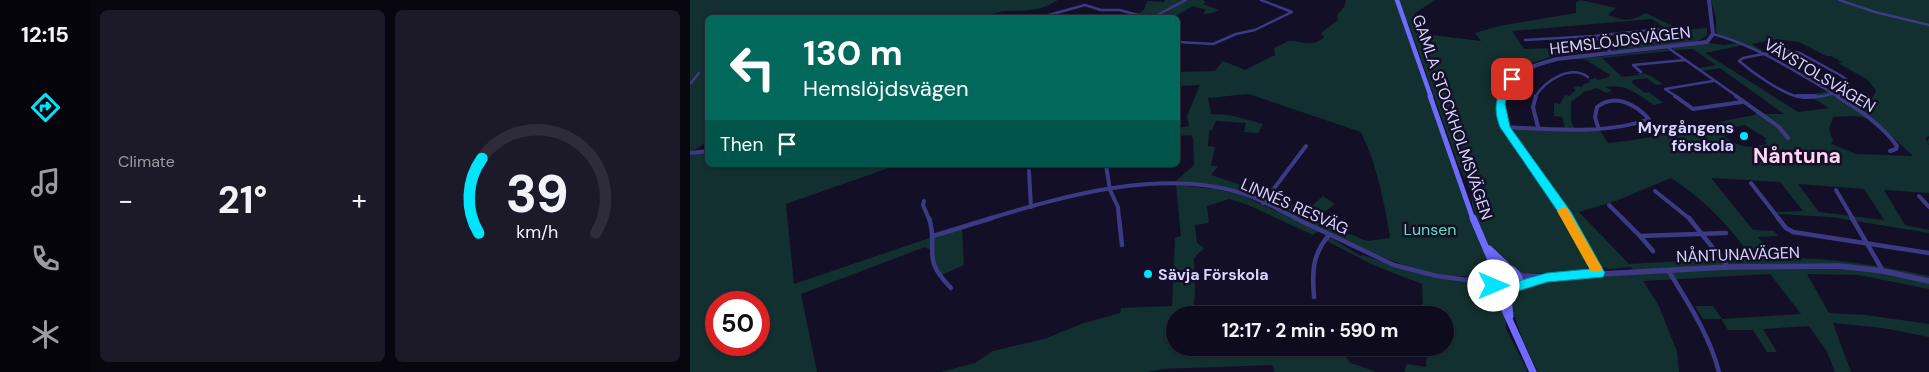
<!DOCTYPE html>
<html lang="en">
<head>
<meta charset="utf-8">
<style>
	body { margin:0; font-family:"DM Sans",sans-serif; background:#1c1929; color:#f1f3f6; height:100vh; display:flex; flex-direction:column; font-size:19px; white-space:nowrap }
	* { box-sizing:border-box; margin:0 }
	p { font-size:16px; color:#9b9ba3 }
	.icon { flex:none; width:28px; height:28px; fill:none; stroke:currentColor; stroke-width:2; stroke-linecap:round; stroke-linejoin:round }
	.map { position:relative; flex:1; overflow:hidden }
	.drawer { display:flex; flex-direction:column; gap:10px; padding:10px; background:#08060f; width:600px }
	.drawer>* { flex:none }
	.guide { position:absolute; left:15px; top:15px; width:475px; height:152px; border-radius:8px; box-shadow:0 1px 4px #0004,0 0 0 1px #2e2b3b; background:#00695c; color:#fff; overflow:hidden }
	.speed { position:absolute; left:15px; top:291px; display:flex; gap:10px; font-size:25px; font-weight:700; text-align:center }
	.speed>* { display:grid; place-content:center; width:65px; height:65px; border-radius:50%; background:#0e0b1c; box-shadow:0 1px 4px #0004,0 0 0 1px #2e2b3b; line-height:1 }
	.speed .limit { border:8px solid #d22; background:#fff; color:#111 }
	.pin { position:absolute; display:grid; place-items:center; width:42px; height:42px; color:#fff; margin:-21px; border-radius:10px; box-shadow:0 2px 8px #0006 }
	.me { position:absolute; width:55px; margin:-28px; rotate:90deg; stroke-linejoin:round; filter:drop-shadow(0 0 4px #0008) }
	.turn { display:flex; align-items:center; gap:18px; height:105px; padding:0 15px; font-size:22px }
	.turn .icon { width:65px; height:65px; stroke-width:2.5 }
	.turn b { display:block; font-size:35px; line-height:42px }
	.then { display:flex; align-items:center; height:48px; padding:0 15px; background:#0003; gap:10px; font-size:19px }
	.big { font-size:38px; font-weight:700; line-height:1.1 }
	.drawer .widget { flex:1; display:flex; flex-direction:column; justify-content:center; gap:8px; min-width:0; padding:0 18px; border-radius:8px; background:#1c1929 }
	.drawer .dial { align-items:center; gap:0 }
	.dial svg { height:130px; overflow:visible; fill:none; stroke:#2e2b3b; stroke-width:7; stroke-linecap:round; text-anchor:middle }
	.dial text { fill:#f1f3f6; stroke:none }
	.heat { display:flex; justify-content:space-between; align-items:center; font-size:28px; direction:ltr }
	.drawer .tiles { flex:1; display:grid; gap:10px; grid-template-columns:repeat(2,1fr) }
	.trip { position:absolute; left:476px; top:306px; width:288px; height:50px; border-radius:25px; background:#0e0b1c; box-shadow:0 1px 4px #0004,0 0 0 1px #2e2b3b; font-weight:700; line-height:50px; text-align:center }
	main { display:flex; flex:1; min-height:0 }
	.dock { display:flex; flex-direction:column; width:90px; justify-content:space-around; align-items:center; background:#06040b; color:#9b9ba3 }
	.dock .icon { width:35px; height:35px }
	.dock .selected { color:#00e5ff }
	.dock b { font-size:22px; color:#f1f3f6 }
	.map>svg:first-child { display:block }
	.green { fill:#12302f; fill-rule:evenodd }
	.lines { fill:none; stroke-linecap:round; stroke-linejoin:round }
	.minor-far2 { stroke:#3d3a85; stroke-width:2.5 }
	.minor-far1 { stroke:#3d3a85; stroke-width:4 }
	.minor { stroke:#3d3a85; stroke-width:4.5 }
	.tertiary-far2 { stroke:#3d3a85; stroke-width:4 }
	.tertiary-far1 { stroke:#3d3a85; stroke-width:5 }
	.tertiary { stroke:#3d3a85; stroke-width:5.5 }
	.secondary-far2 { stroke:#6f6bff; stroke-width:4.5 }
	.secondary-far1 { stroke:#6f6bff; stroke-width:5 }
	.secondary { stroke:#6f6bff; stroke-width:7 }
	.route { fill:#00e5ff; stroke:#0095a6 }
	.slow { fill:#f59e0b }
	.poi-dot { fill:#00e5ff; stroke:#130f26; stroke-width:2 }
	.labels { text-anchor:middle; stroke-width:5; stroke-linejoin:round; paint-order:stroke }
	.street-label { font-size:16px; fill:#d9d4ff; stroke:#130f26 }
	.poi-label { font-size:16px; font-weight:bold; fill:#d9d4ff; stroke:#130f26; text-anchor:end }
	.park-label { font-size:16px; fill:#5fe0c0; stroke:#130f26 }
	.district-label { font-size:21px; font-weight:bold; fill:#ffd6f0; stroke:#130f26 }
</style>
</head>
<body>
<main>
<nav class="dock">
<b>12:15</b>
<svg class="icon selected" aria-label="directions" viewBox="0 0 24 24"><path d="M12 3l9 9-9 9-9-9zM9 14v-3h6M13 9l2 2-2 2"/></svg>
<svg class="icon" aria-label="music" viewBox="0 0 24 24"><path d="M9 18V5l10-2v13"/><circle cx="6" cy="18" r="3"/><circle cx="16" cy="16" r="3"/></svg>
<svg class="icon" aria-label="phone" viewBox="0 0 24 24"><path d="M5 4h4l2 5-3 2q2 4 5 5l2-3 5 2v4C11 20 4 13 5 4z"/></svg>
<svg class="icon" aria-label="climate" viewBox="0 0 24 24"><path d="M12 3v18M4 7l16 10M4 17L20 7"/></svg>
</nav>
<section class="drawer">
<div class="tiles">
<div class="widget"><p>Climate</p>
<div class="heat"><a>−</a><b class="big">21°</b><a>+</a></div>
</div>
<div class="widget dial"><svg viewBox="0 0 100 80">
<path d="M14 69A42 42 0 1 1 86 69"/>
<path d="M14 69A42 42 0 0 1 16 23" stroke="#00e5ff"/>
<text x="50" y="56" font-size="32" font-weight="700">39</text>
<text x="50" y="72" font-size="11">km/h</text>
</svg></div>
</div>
</section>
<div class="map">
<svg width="1239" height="372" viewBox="0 0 1239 372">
	<rect width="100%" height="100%" fill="#130f26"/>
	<g class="green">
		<path d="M0 0H368C345 13 339 10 314 11 307 12 299 15 291 17L18 18 17 142 0 153 17 151 18 165H207L96 204 104 284 272 227 274 265 249 276 241 250 235 247 111 294 127 372H0ZM26 302H69V345H26Z"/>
		<polygon points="475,0 513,0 516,2 513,4 529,10 522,13 513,14 516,10 503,6 484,17 441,18 454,10 457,1 474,2"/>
		<path d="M656 0H745L725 13 723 21 726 33 791 41 785 33 809 26 886 13V2L891 0 926 8 918 15C936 22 940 21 956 13L991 30 1017 28V35L1010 40 1000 43 924 50 917 45 986 36 962 19 822 31 834 49 912 46 915 49 863 56 837 65 816 83 807 102V112L812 130 825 146 833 163 841 169 871 212 898 262 897 268 894 270 839 274 831 272 817 264 800 247 793 235 782 205 781 191 768 164 718 22H713L790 243 798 258V266C762 305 622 223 584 203L582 199 585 196 616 211 633 196 645 204 628 217 637 225 641 223 652 231 677 241 700 238C694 200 687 166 671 132L559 94 518 98 521 114 540 115 573 124 568 133 554 132 556 123 526 121 522 130 519 131 518 146 525 147 521 166H528L521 175 578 194 574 198 520 184 485 182 504 165 503 138 501 135 488 136V128L499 126 497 116 510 85 488 86V72L525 71 533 61 555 70 585 55 584 48C589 46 595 42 599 41 611 40 622 49 634 37L631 33 648 20 647 15 654 7Z"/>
		<path d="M1021 0H1239V136L1235 138 1237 142 1239 138V144L1237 143 1239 145V193L1194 190 1215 225 1239 230V233L1141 217 1087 214 1085 212 1113 211 1090 182 1021 178 1063 230 1084 231 1088 236 1068 237 1085 258C1138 257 1188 265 1239 276V289L1168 275 1117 274 1139 313 1176 315 1239 324V337L1193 328 1143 323 1161 372H1145L1137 352 1119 326 1073 329 1087 352H1077L1063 330H1038L1031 319H1013L1005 306H1023L1032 319 1111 314 1080 274 953 281 968 304 987 351 989 372H848C835 346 824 323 820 294 845 273 912 276 945 274L941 267 919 269 912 267 845 162 846 161C838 150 828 143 820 131L822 129 875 128 872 117 864 116V103L870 104 875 95 879 96 886 90 883 88 887 86 892 87 893 85 900 82 899 80 905 78 908 80 919 77 920 75 896 60 882 58 909 57 976 49 980 51 912 58 932 77 949 75 947 73C957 72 965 78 973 84L966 85 957 78 943 80 942 83 955 93 959 92 973 103 964 105C947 94 936 83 916 87L922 91 916 93 907 88 894 92 881 102V120L884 128H908L918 143C967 139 1016 123 1065 115L1066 112 1075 114H1094L1030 68 1012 71 1008 68 1026 65 1003 49 984 50 983 48 984 47 1019 43 1034 45 1047 43 1054 45 1015 53 1108 112 1139 108 1118 95 1145 90 1167 102 1183 97 1186 91 1178 80 1148 63 1152 62 1141 56H1136L1109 42 1087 39 1062 44 1075 53 1028 34 1026 32V18ZM1164 116 1183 119 1223 156 1166 154 1141 144 1143 141 1139 129 1143 117ZM1055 125 1077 139 1074 140 1077 144C1052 150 1048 146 1028 131ZM981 178C1016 201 1038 225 1062 257L939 264 889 212 926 201ZM1108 184 1174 189 1194 220 1129 212Z"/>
		<polygon points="486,185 524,189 549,194 629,231 623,235 558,205 539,199 517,206 519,223 505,225 507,243 514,248 504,258 505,294 503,308 541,315 485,315 485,348 648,348 661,363 687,372 584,372 583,365 473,369 457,372 251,372 285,363 303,351 354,339 394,323 430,313 431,308 482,306 485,238 491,236"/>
		<path d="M639 238 645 239 644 240 671 256 673 255C717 271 753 278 799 285L802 288 816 320V329L838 372H714L717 364 736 367 737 348H755V315H733L732 284 683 265 635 240Z"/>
		<polygon points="808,268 822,272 826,279 825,283 821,286 805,283 800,274"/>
	</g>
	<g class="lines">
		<g class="minor-far2">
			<polyline points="1149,0 1185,12 1239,25"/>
			<polyline points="348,18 395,5 411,10 429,10 460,18"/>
			<polyline points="461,18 496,0"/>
			<path d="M1023 34C1068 46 1109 74 1149 97"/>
			<polyline points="904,36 921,52"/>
			<polyline points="835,40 904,36 970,29"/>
			<polyline points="488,42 523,44 546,34 565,30 602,12 571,0"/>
			<polyline points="977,47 1048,97"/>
			<path d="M1094 50 1110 53 1150 75 1156 79 1158 87C1146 94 1123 100 1109 97 1091 93 1063 73 1049 61L1053 58Z"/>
			<polyline points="951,72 943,65 995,60"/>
			<polyline points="0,84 9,73"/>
			<path d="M845 97C855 81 880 64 898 77"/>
			<polyline points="987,97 975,89 1023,81"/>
		</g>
		<g class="minor-far1">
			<polyline points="846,96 843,107 848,127"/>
			<polyline points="985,96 1003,109 1052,102"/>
			<polyline points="1046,96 1089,127 1098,138"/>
			<polyline points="1107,96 1126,96"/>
			<path d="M1147 96C1168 109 1192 125 1207 146L1206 149 1200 151"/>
			<path d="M815 127C859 129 917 135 959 119 945 104 925 93 907 107L905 117 908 127"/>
			<polyline points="0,153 18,151"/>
			<polyline points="416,165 420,190 428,207 429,219"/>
			<polyline points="339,171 341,207"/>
			<polyline points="1061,183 1089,219"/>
			<polyline points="1146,190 1163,219"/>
			<polyline points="965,191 1000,219"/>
			<polyline points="1229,196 1239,207"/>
			<polyline points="234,201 233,205 239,219"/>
			<polyline points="573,203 616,146"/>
			<polyline points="919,205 933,219"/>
			<path d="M298 219C377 195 478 166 560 196 576 202 592 212 608 219"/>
		</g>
		<g class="minor">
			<path d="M239 218C249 250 230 257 261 288"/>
			<polyline points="429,218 432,245"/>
			<polyline points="605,218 704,265 747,276 800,283"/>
			<polyline points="932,218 950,236 1036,233"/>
			<polyline points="999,218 1038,267"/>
			<polyline points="1088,218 1096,228 1103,232 1239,253"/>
			<polyline points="1162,218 1193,271"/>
			<polyline points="243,236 302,218"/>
			<polyline points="950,236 963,251"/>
			<path d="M978 270C998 303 1019 334 1029 372"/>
			<polyline points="779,278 798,271"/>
			<path d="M624 297C622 272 622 255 639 235"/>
		</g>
		<path class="tertiary-far2" d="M812 97C819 72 844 65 867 59L1017 42 1023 34 1019 0"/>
		<polyline class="tertiary-far1" points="812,96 810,104 815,127 878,219"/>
		<g class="tertiary">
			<polyline points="878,218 909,273"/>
			<polyline points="827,273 833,276 857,277 1038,267 1149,266 1193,271 1239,281"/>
			<polyline points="827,286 852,279"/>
		</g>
		<polyline class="secondary-far2" points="707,0 741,97"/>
		<polyline class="secondary-far1" points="740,96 783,219"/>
		<g class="secondary">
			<polyline points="783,218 801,260 802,267"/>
			<polyline points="799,249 816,265"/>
			<path d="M807 266C818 266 827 269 830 281L827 286C814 290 797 288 798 271Z"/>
			<polyline points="804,286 843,372"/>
			<polyline points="820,316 818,298 823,288"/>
		</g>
	</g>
	<path class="route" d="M822 76 826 79 818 92 815 104 820 127 881 212 915 273 913 277 857 282 818 294 799 289 797 286 799 282 804 281 818 284 857 273 900 269 871 216 810 127C802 107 807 94 818 77Z"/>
	<polygon class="slow" points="873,207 877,208 912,268 911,272 901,272 899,268 867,211"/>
	<g class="poi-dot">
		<circle cx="1054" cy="136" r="5"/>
		<circle cx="458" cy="274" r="5"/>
	</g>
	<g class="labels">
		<g class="street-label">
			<text transform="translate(930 40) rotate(-7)" y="6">HEMSLÖJDSVÄGEN</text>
			<text transform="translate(1130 75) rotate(31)" y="6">VÄVSTOLSVÄGEN</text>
			<text transform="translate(763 117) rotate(71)" y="6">GAMLA STOCKHOLMSVÄGEN</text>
			<text transform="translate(605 206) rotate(24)" y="6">LINNÉS RESVÄG</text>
			<text transform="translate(1048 254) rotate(-2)" y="6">NÅNTUNAVÄGEN</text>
		</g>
		<g class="poi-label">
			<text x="1044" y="133">Myrgångens<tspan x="1044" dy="18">förskola</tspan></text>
			<text x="468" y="280" text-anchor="start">Sävja Förskola</text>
		</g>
		<g class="park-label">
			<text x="740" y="235">Lunsen</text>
		</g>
		<g class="district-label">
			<text x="1107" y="163">Nåntuna</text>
		</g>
	</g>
</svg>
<div class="speed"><div class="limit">50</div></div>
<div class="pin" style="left:822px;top:79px;background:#d93025"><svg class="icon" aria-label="arrive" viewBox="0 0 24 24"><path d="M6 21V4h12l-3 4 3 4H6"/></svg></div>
<svg class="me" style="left:804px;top:286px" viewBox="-20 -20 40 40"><circle r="19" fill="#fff"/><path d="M0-13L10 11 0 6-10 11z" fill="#00e5ff"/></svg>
<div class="trip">12:17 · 2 min · 590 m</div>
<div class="guide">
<div class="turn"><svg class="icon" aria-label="left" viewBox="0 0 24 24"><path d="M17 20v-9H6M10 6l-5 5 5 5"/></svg><div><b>130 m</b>Hemslöjdsvägen</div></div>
<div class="then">Then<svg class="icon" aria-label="arrive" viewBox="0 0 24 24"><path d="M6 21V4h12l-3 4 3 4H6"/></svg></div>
</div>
</div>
</main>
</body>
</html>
